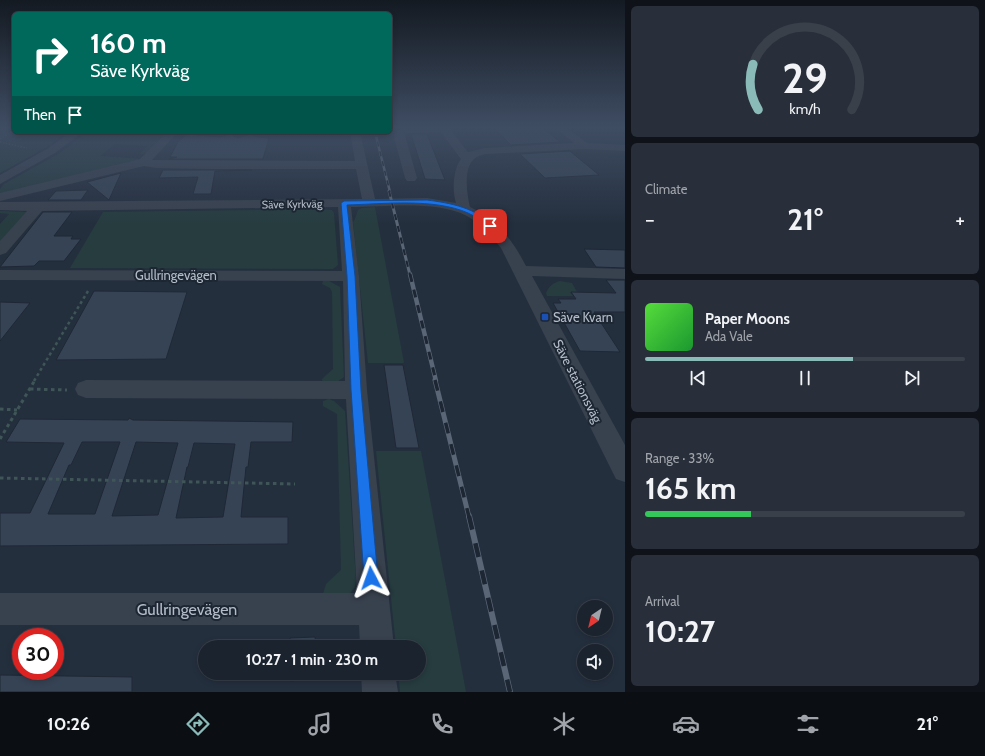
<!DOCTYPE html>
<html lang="en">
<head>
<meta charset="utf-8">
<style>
	body { margin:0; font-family:Cabin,sans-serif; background:#282f3a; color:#f1f3f6; height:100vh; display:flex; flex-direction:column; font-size:15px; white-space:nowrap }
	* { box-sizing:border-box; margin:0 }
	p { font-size:13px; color:#a0a4aa }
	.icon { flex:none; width:22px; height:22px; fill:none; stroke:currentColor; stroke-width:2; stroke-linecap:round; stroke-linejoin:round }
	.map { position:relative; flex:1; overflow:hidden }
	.sheet { display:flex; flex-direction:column; gap:6px; padding:6px; background:#0f1319; width:360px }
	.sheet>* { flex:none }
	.hud { position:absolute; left:12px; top:12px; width:380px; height:122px; border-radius:6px; box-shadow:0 2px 6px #0003,0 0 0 1px #39404a; background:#00695c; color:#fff; overflow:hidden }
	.needle { width:26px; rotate:215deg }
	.tools { position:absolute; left:577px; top:600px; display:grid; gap:8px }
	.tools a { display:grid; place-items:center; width:36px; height:36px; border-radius:50%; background:#1b232e; box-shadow:0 2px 6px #0003,0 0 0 1px #39404a; font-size:20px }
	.speed { position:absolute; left:12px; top:628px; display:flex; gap:8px; font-size:20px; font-weight:700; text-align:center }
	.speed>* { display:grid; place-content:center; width:52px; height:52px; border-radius:50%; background:#1b232e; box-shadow:0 2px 6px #0003,0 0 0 1px #39404a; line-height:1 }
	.speed .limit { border:6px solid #d22; background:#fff; color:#111 }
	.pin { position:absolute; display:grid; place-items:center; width:34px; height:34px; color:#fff; margin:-17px; border-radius:8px; box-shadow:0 2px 6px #0006 }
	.me { position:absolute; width:44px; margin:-22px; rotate:356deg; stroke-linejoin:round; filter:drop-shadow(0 0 3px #0008) }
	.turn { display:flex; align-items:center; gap:14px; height:84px; padding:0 12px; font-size:18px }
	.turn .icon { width:52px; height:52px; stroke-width:2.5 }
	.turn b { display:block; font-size:28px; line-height:34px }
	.then { display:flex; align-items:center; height:38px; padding:0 12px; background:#0003; gap:8px; font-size:15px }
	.big { font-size:30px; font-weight:800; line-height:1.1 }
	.sheet .tile { flex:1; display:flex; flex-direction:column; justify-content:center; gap:6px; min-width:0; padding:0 14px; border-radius:6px; background:#282f3a }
	.sheet .dial { align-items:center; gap:0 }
	.dial svg { height:104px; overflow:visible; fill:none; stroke:#39404a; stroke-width:7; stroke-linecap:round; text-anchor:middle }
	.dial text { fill:#f1f3f6; stroke:none }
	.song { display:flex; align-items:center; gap:12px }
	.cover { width:48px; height:48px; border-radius:6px; background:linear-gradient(135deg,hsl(110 70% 55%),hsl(130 70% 35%)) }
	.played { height:4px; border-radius:2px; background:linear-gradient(90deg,#8bbbb9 65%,#39404a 65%) }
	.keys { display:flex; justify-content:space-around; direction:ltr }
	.heat { display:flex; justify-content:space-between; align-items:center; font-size:22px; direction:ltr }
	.charge { height:6px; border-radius:3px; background:linear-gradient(90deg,#34c759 33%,#39404a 0) }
	.trip { position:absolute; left:198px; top:640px; width:228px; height:40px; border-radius:20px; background:#1b232e; box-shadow:0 2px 6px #0003,0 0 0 1px #39404a; font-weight:800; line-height:40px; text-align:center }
	.dock { display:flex; height:64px; justify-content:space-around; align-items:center; background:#0b0e12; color:#a0a4aa }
	.dock .icon { width:28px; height:28px }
	.dock .on { color:#8bbbb9 }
	.dock b { font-size:18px; color:#f1f3f6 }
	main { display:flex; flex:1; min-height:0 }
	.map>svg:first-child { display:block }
	.green { fill:#263c3f }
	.building { fill:#364354; stroke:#1f2835; fill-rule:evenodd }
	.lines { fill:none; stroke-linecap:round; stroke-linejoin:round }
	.path-far2 { stroke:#3f5557; stroke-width:1.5; stroke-dasharray:1.5 1.5; stroke-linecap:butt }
	.path-far1 { stroke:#3f5557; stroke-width:2.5; stroke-dasharray:3 3; stroke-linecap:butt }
	.path { stroke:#3f5557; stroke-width:3; stroke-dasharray:3.5 3.5; stroke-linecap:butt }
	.minor { fill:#38414e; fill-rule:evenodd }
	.rail-far4-casing { stroke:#5a6575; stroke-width:2.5 }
	.rail-far3-casing { stroke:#5a6575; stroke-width:3 }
	.rail-far2-casing { stroke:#5a6575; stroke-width:4.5 }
	.rail-far1-casing { stroke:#5a6575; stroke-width:5 }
	.rail-casing { stroke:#5a6575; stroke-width:6 }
	.rail-far4 { stroke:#1d2633; stroke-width:1.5; stroke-dasharray:5; stroke-linecap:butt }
	.rail-far3 { stroke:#1d2633; stroke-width:2; stroke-dasharray:6; stroke-linecap:butt }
	.rail-far2 { stroke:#1d2633; stroke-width:3; stroke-dasharray:8; stroke-linecap:butt }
	.rail-far1 { stroke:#1d2633; stroke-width:3.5; stroke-dasharray:11; stroke-linecap:butt }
	.rail { stroke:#1d2633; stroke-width:4.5; stroke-dasharray:14; stroke-linecap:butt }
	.route { fill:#1a73e8; stroke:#114b97 }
	.transit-dot { fill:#1a4fb4; stroke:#1d2633; stroke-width:1.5 }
	.labels { text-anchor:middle; stroke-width:4; stroke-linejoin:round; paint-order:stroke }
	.far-street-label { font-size:11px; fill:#b4bcc9; stroke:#1d2633 }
	.street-label { font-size:13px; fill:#b4bcc9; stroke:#1d2633 }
	.poi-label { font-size:13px; fill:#b4bcc9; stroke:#1d2633; text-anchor:start }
	.near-street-label { font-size:16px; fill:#b4bcc9; stroke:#1d2633 }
</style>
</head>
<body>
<main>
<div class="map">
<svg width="625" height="692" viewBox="0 0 625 692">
	<rect width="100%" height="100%" fill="#242f3e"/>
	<g class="green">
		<polygon points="0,127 14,127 14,132 68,132 47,147 0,173"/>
		<polygon points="88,132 166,132 147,154 140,154 147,146 115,144 100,156 141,159 2,194 0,193 0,189 4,184 60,153"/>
		<polygon points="375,207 404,363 368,363 353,222 355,219 358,210 362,208"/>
		<polygon points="320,209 332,210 334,213 338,265 333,269 70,268 103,212"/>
		<polygon points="0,211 27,212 0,245 0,224 9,214 0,213"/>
		<polygon points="323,281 329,281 340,287 344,377 331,386 323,385 322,379 333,369 332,292 330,288 322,284"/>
		<path d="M560 281 572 283 577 292H570L573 296H547L546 293C549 286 553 283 560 281Z"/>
		<polygon points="329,399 334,401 345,411 356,580 355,587 347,598 321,600 326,584 341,570 337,414 323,406 323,401"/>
		<polygon points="376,451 421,451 466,692 400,692 398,673 419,673 419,647 396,647"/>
	</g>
	<g class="building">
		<polygon points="493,127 542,127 560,142 511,145"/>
		<polygon points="187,134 220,137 230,134 238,138 250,134 258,137 269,138 263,159 169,159 177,157 170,157 178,142"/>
		<polygon points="411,134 427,134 445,180 425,179"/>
		<polygon points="570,151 599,175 545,178 520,154"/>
		<polygon points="163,170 252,170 215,171 211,194 193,194 198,177 159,178"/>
		<polygon points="121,173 109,200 87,182"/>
		<polygon points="88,190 81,200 48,200 56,191"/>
		<polygon points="43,212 72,212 54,236 73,236 71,239 81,239 64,261 39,261 34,266 0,267"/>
		<polygon points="584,249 625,250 625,268 596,267"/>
		<polygon points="606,280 625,280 625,312 594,312 620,352 580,351 553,303 561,303 558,299 576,299 571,292 616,293"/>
		<polygon points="94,291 187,292 166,359 56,360"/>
		<polygon points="0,302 30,303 0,341"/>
		<polygon points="384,365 403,365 419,448 396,448"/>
		<path d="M129 418 133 420 293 422 292 442H251L248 467H246L241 517H288V544L0 546V513H30L64 443 6 442 20 419 128 420ZM82 442H120L95 514H48L69 465H71ZM136 442 178 443 158 515 112 516ZM194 443 235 444 223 517 176 518 187 467H188Z"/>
		<polygon points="315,637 316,647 290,647 290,638"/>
		<polygon points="290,673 317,673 317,679 290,681"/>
		<polygon points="0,675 132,677 132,692 0,692"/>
	</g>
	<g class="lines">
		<g class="path-far2">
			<polyline points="0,139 14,130"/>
			<polyline points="0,142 27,148"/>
		</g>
		<polyline class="path-far1" points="34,381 88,291"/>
		<g class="path">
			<polyline points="30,389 67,390"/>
			<polyline points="0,409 17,410"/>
			<polyline points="0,439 35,380"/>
			<polyline points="0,478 295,484"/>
		</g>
		<g class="minor">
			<path d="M448 127 468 152 485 148 574 143 554 127H566L587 143 625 145V151L584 149 486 154C482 155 477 156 474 159 463 168 467 195 470 207 497 219 513 241 526 266L625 269V279L532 276 625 445V482L616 479 501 248C491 236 481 224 467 216 436 200 386 207 351 207L359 276 367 390 394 647H360L359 625H0V593H357L346 399 86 398 78 395 75 389 78 383 86 380 345 381 343 281 0 280V270L342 271 338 207 42 211 6 253 0 255V241L27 211 0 210V202L362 199 356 169H211L156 168 144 166 0 201V193L140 159 167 132H178L152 160 355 161 350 132H360L375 199 427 198 456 203C452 190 453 170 461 159L441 132 408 133 405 135 417 178 415 181H407L405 178 394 137 396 132 403 127Z"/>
			<polygon points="71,132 83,132 55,153 0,184 0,175 47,149"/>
			<polygon points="361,673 395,673 398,692 362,692"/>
		</g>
		<defs>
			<polyline id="rail-far4" points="375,132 390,192"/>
			<polyline id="rail-far3" points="389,191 410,275"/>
			<polyline id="rail-far2" points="410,274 436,381"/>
			<polyline id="rail-far1" points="435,380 469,517"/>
			<polyline id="rail" points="469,516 510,692"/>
		</defs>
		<use href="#rail-far4" class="rail-far4-casing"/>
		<use href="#rail-far3" class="rail-far3-casing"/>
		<use href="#rail-far2" class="rail-far2-casing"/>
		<use href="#rail-far1" class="rail-far1-casing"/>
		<use href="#rail" class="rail-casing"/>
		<use href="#rail-far4" class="rail-far4"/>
		<use href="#rail-far3" class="rail-far3"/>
		<use href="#rail-far2" class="rail-far2"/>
		<use href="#rail-far1" class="rail-far1"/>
		<use href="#rail" class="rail"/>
	</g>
	<linearGradient id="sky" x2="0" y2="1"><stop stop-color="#141a22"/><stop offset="0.57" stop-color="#3f4d63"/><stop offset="1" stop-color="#3f4d63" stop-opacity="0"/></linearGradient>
	<rect width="625" height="224" fill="url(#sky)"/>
	<path class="route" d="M427 200C451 203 476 208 494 226L488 227C482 222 475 216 468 213 434 198 383 204 347 205L355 276 361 390 378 578 376 583 371 585 367 583 364 578 351 390 347 276 341 203 344 201Z"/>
	<rect class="transit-dot" x="541" y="313" width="8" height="8" rx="2"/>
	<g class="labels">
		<g class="far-street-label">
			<text transform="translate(292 204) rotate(-1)" y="4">Säve Kyrkväg</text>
		</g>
		<g class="street-label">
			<text x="176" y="280">Gullringevägen</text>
			<text transform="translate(578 381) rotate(63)" y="5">Säve stationsväg</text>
		</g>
		<g class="poi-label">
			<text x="553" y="322">Säve Kvarn</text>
		</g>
		<g class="near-street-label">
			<text x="187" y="615">Gullringevägen</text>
		</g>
	</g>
</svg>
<div class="tools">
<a><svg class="needle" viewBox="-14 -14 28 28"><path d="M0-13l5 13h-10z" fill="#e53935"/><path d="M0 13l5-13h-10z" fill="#a0a4aa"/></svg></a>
<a><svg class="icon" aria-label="sound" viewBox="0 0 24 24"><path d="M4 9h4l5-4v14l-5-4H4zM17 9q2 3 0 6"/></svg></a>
</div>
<div class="speed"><div class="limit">30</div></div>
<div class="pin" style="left:490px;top:226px;background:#d93025"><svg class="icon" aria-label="arrive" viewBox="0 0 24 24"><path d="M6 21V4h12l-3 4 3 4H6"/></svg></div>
<svg class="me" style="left:371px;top:578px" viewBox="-20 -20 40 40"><path d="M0-17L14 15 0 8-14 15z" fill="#1a73e8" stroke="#fff" stroke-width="4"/></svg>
<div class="trip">10:27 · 1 min · 230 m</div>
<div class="hud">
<div class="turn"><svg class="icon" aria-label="right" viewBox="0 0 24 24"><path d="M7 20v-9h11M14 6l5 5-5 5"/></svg><div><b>160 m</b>Säve Kyrkväg</div></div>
<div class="then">Then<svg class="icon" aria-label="arrive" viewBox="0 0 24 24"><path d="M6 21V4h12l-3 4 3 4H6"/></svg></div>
</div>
</div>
<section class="sheet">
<div class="tile dial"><svg viewBox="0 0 100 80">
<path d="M14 69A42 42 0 1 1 86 69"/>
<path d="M14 69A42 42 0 0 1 10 34" stroke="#8bbbb9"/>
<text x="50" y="56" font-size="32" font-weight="700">29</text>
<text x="50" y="72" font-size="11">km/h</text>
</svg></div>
<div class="tile"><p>Climate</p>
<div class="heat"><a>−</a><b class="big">21°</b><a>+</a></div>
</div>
<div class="tile">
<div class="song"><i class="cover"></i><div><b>Paper Moons</b><p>Ada Vale</p></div></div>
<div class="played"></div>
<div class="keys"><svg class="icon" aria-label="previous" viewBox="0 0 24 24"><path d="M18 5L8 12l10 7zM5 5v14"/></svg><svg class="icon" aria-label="pause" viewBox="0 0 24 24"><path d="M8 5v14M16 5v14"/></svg><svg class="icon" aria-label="next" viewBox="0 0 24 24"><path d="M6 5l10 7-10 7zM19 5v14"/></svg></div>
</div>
<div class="tile"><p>Range · 33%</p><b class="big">165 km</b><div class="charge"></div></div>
<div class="tile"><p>Arrival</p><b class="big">10:27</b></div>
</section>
</main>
<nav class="dock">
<b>10:26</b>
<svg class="icon on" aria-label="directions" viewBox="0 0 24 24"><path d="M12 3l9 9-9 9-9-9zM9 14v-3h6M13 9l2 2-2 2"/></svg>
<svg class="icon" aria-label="music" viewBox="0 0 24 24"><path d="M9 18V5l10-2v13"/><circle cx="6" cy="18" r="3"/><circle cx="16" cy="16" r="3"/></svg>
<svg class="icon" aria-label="phone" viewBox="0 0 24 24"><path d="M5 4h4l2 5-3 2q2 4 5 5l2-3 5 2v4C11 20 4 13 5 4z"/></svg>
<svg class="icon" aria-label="climate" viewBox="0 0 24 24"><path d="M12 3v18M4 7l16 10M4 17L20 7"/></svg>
<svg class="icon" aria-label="car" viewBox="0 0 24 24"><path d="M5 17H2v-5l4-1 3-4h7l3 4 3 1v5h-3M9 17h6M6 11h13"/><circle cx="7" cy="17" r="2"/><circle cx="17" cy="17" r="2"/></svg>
<svg class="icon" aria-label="filters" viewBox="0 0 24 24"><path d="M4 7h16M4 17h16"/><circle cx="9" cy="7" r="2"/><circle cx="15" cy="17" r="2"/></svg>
<b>21°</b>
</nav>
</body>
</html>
